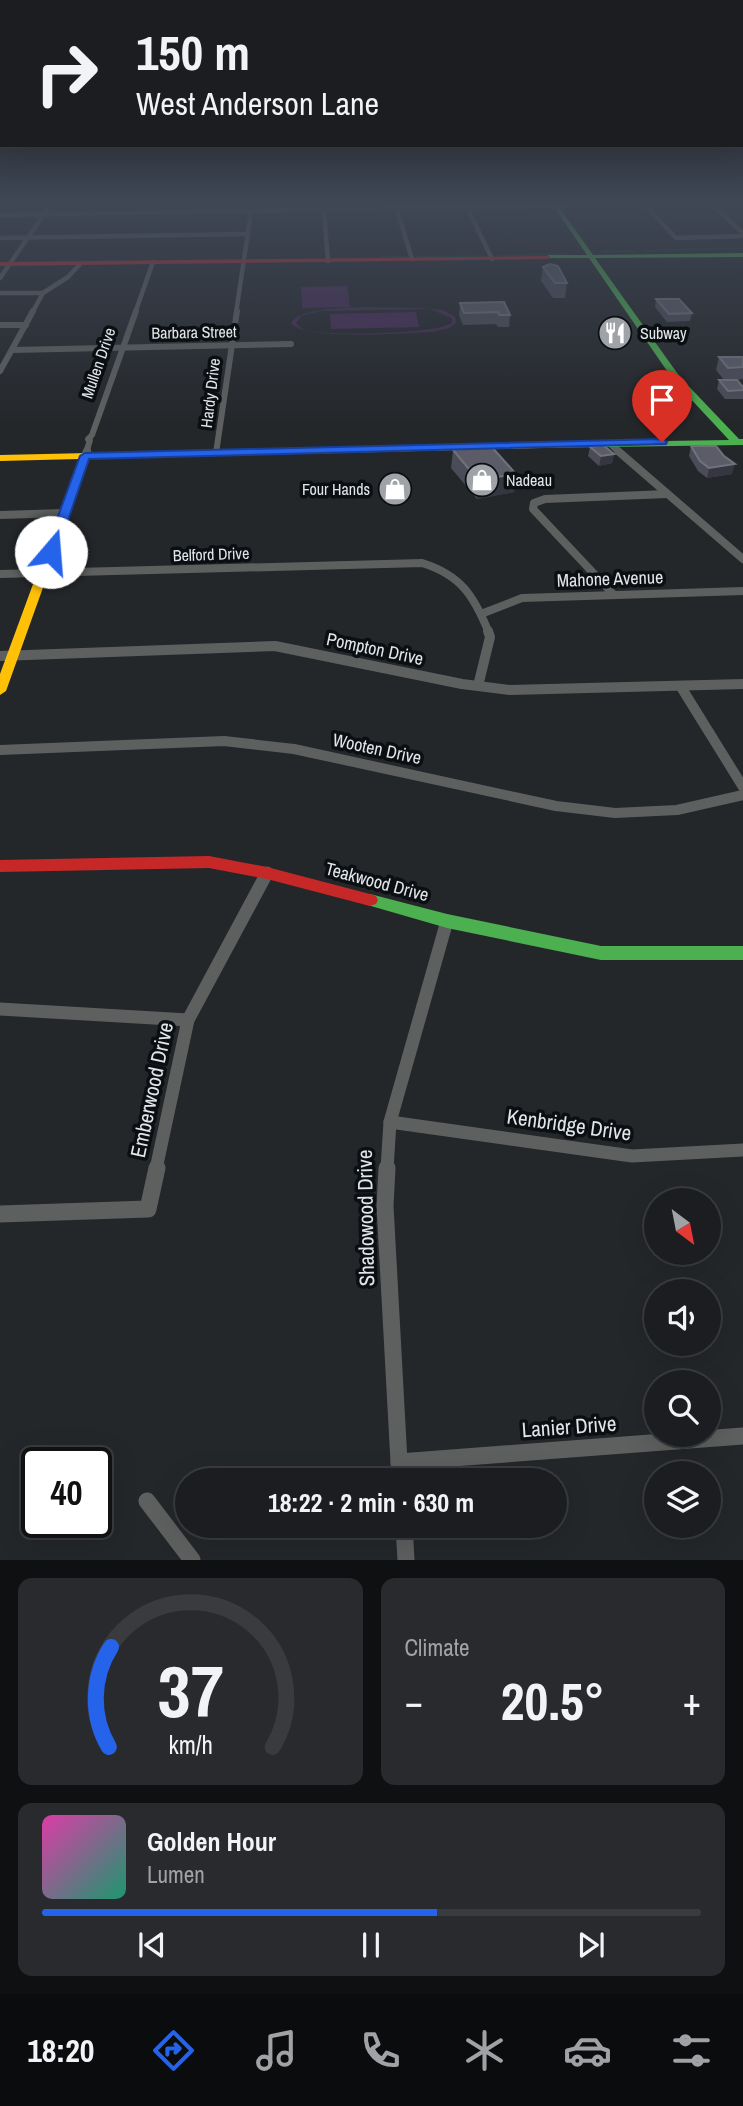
<!DOCTYPE html>
<html lang="en">
<head>
<meta charset="utf-8">
<style>
	body { margin:0; font-family:"Archivo Narrow",sans-serif; background:#282a2d; color:#f1f3f6; height:100vh; display:flex; flex-direction:column; font-size:26px; white-space:nowrap }
	* { box-sizing:border-box; margin:0 }
	p { font-size:23px; color:#a0a2a5 }
	.icon { flex:none; width:38px; height:38px; fill:none; stroke:currentColor; stroke-width:2; stroke-linecap:round; stroke-linejoin:round }
	.map { position:relative; height:1560px; overflow:hidden }
	.side { display:flex; flex-direction:column; gap:18px; padding:18px; background:#0f1012; flex:1 }
	.side>* { flex:none }
	.banner { position:absolute; left:0px; top:0px; width:744px; height:147px; box-shadow:0 7px 28px #0002,0 0 0 2px #393b3e; background:#1b1d20; color:#f1f3f6; overflow:hidden }
	.needle { width:46px; rotate:148deg }
	.buttons { position:absolute; left:644px; top:1188px; display:grid; gap:14px }
	.buttons a { display:grid; place-items:center; width:77px; height:77px; border-radius:50%; background:#1b1d20; box-shadow:0 7px 28px #0002,0 0 0 2px #393b3e; font-size:35px }
	.speed { position:absolute; left:21px; top:1447px; display:flex; gap:14px; font-size:35px; font-weight:700; text-align:center }
	.speed>* { display:grid; place-content:center; width:91px; height:91px; border-radius:50%; background:#1b1d20; box-shadow:0 7px 28px #0002,0 0 0 2px #393b3e; line-height:1 }
	.speed .limit { border:4px solid #111; border-radius:10px; background:#fff; color:#111 }
	.pin { position:absolute; display:grid; place-items:center; width:60px; height:60px; color:#fff; margin:-72px -30px; border-radius:50% 50% 50% 0; rotate:-45deg; box-shadow:0 0 7px #0007 }
	.pin .icon { rotate:45deg }
	.me { position:absolute; width:77px; margin:-38px; rotate:18deg; stroke-linejoin:round; filter:drop-shadow(0 0 5px #0008) }
	.turn { display:flex; align-items:center; gap:24px; height:147px; padding:0 21px; font-size:32px }
	.turn .icon { width:91px; height:91px; stroke-width:2.5 }
	.turn b { display:block; font-size:49px; line-height:60px }
	.big { font-size:52px; font-weight:700; line-height:1.1 }
	.side .card { flex:1; display:flex; flex-direction:column; justify-content:center; gap:10px; min-width:0; padding:0 24px; border-radius:14px; background:#282a2d }
	.side .dial { align-items:center; gap:0 }
	.dial svg { height:182px; overflow:visible; fill:none; stroke:#393b3e; stroke-width:7; stroke-linecap:round; text-anchor:middle }
	.dial text { fill:#f1f3f6; stroke:none }
	.song { display:flex; align-items:center; gap:21px }
	.cover { width:84px; height:84px; border-radius:10px; background:linear-gradient(135deg,hsl(320 70% 55%),hsl(160 70% 35%)) }
	.played { height:7px; border-radius:4px; background:linear-gradient(90deg,#2563eb 60%,#393b3e 60%) }
	.keys { display:flex; justify-content:space-around; direction:ltr }
	.heat { display:flex; justify-content:space-between; align-items:center; font-size:38px; direction:ltr }
	.side .tiles { flex:1; display:grid; gap:18px; grid-template-columns:1fr 1fr }
	.card:last-child { grid-column:span 2 }
	.trip { position:absolute; left:175px; top:1468px; width:392px; height:70px; border-radius:35px; background:#1b1d20; box-shadow:0 7px 28px #0002,0 0 0 2px #393b3e; font-weight:700; line-height:70px; text-align:center }
	.dock { display:flex; height:112px; justify-content:space-around; align-items:center; background:#0b0c0d; color:#a0a2a5 }
	.dock .icon { width:49px; height:49px }
	.dock .selected { color:#2563eb }
	.dock b { font-size:32px; color:#f1f3f6 }
	.map>svg:first-child { display:block }
	.green { fill:#472b56; fill-rule:evenodd }
	.lines { fill:none; stroke-linecap:round; stroke-linejoin:round }
	.stream { stroke:#183d3a; stroke-width:2 }
	.street-far5 { stroke:#5e6060; stroke-width:4.5 }
	.street-far4 { stroke:#5e6060; stroke-width:6 }
	.street-far3 { stroke:#5e6060; stroke-width:8 }
	.street-far2 { stroke:#5e6060; stroke-width:10 }
	.street-far1 { stroke:#5e6060; stroke-width:13 }
	.street { stroke:#5e6060; stroke-width:17 }
	.fast { fill:#4caf50; fill-rule:evenodd }
	.slow { fill:#ffc107; fill-rule:evenodd }
	.jam { fill:#c62828; fill-rule:evenodd }
	.wall { fill:#4b4c58 }
	.shaded-wall { fill:#35363f }
	.building { fill:#5b5c68; stroke:#70727c; stroke-width:2 }
	.route { fill:#2563eb; stroke:#184099; stroke-width:2 }
	.labels { text-anchor:middle; stroke-width:7; stroke-linejoin:round; paint-order:stroke }
	.far-street-label { font-size:16px; fill:#e1e6eb; stroke:#0c0f12 }
	.far-poi-label { font-size:16px; fill:#e1e6eb; stroke:#0c0f12; text-anchor:start }
	.street-label { font-size:18px; fill:#e1e6eb; stroke:#0c0f12 }
	.near-street-label { font-size:21px; fill:#e1e6eb; stroke:#0c0f12 }
</style>
</head>
<body>
<div class="map">
<svg width="743" height="1560" viewBox="0 0 743 1560">
	<rect width="100%" height="100%" fill="#24272a"/>
	<g class="green">
		<polygon points="347,286 350,307 302,308 301,287"/>
		<path d="M419 308 443 310 455 317 456 323 449 328 432 332C406 333 305 341 291 323 300 302 396 308 419 308ZM430 309 452 318V323C438 334 330 336 310 331 303 330 300 328 296 323L301 316 321 311Z"/>
		<polygon points="416,312 419,327 331,329 330,314"/>
	</g>
	<g class="lines">
		<g class="stream">
			<polyline points="645,251 743,248"/>
			<polyline points="602,252 636,251"/>
			<polyline points="497,256 565,254"/>
			<polyline points="382,257 405,257"/>
			<polyline points="417,257 484,256"/>
		</g>
		<g class="street-far5">
			<polyline points="644,204 676,238 743,236"/>
			<polyline points="711,204 743,233"/>
			<polyline points="468,209 492,259"/>
			<polyline points="397,210 412,259"/>
			<polyline points="324,211 328,261"/>
			<polyline points="0,215 667,204"/>
			<polyline points="0,238 247,234"/>
			<polyline points="0,278 51,204"/>
			<polyline points="0,293 43,293"/>
			<polyline points="32,313 43,293 68,277 81,263"/>
			<polyline points="135,313 153,262"/>
			<polyline points="236,313 251,212"/>
		</g>
		<g class="street-far4">
			<polyline points="0,325 26,325"/>
			<polyline points="12,350 291,344"/>
			<polyline points="0,371 33,311"/>
			<polyline points="609,443 620,453"/>
			<polyline points="86,453 90,440 88,439 92,435 136,311"/>
			<polyline points="216,453 237,311"/>
		</g>
		<g class="street-far3">
			<polyline points="618,451 743,559"/>
			<polyline points="85,456 87,451"/>
			<polyline points="0,515 64,513"/>
			<path d="M0 574 422 563C461 575 474 596 489 633"/>
			<polyline points="614,595 533,509 534,503 545,499 667,494"/>
			<polyline points="481,614 522,598 743,591"/>
		</g>
		<g class="street-far2">
			<polyline points="0,656 275,646 462,684 510,690 743,684"/>
			<polyline points="478,686 490,637 488,631"/>
			<polyline points="681,687 743,787"/>
			<polyline points="0,750 224,741 294,749 556,806 615,813 677,810 743,795"/>
		</g>
		<g class="street-far1">
			<polyline points="0,1009 188,1020"/>
			<polyline points="390,1122 632,1156 743,1150"/>
			<polyline points="156,1169 188,1020 267,873"/>
			<polyline points="387,1169 390,1122 447,921"/>
		</g>
		<g class="street">
			<polyline points="387,1168 385,1206 400,1480"/>
			<polyline points="0,1214 148,1209 157,1168"/>
			<polyline points="399,1462 743,1436"/>
			<polyline points="147,1501 192,1560"/>
			<polyline points="404,1526 406,1560"/>
		</g>
		<g class="fast">
			<polygon points="552,204 557,204 593,255 743,253 743,257 595,258 680,377 739,439 743,439 743,445 534,448 532,446 537,443 729,440 674,381 589,258 546,258 548,255 587,255"/>
			<polygon points="370,894 447,914 601,946 743,946 743,960 601,960 447,928 364,904 362,900 364,896"/>
		</g>
		<polygon class="slow" points="537,443 542,446 540,448 89,459 6,691 0,695 0,674 79,459 0,461 0,455"/>
		<g class="jam">
			<polygon points="550,256 548,259 0,266 0,262"/>
			<polygon points="209,856 267,867 370,894 376,896 378,900 376,904 370,906 267,879 209,868 0,872 0,860"/>
		</g>
	</g>
	<g class="wall">
		<polygon points="543,267 567,283 565,298 553,298 541,281"/>
		<polygon points="656,299 692,313 690,321 667,322 655,307"/>
		<polygon points="460,303 510,315 509,327 498,327 496,324 463,325 459,315"/>
		<polygon points="719,357 743,357 743,379 737,380 743,387 743,399 725,399 717,389 719,380 724,380 716,370"/>
		<polygon points="691,446 732,474 707,478 698,471 689,456"/>
		<polygon points="590,447 614,454 612,463 599,466 588,456"/>
		<polygon points="453,450 516,474 514,492 477,499 451,468"/>
	</g>
	<g class="shaded-wall">
		<polygon points="614,454 612,463 599,466 601,456"/>
		<polygon points="735,464 732,474 707,478 709,468"/>
		<polygon points="516,474 514,492 477,499 478,480"/>
	</g>
	<g class="building">
		<polygon points="550,264 558,266 567,283 555,283 543,267"/>
		<polygon points="656,299 679,299 692,313 669,314"/>
		<polygon points="504,302 510,315 499,315 498,312 464,313 460,303"/>
		<polygon points="719,357 743,357 743,367 728,368"/>
		<polygon points="719,380 737,380 743,387 743,390 728,391"/>
		<polygon points="489,444 516,474 478,480 453,450"/>
		<polygon points="603,445 614,454 601,456 590,447"/>
		<polygon points="691,446 716,446 724,456 735,464 709,468 700,461"/>
	</g>
	<linearGradient id="sky" x2="0" y2="1"><stop stop-color="#141517"/><stop offset="0.48" stop-color="#3f4755"/><stop offset="1" stop-color="#3f4755" stop-opacity="0"/></linearGradient>
	<rect width="743" height="423" fill="url(#sky)"/>
	<polygon class="route" points="662,439 667,442 666,444 89,459 57,552 51,556 45,552 80,456 85,453"/>
	<defs>
		<symbol id="restaurant-disc" viewBox="-11 -11 22 22"><circle r="9.5" fill="#9fa3a7" stroke="#0c0f12"/><path d="M-5-6h1v4h1v-4h1v4h1v-4h1v5L-1.5 .5V6h-2V.5L-5-1ZM5-6V6H3V1.5H1.5Q1.5-4 5-6Z" fill="#fff"/></symbol>
		<symbol id="shop-disc" viewBox="-11 -11 22 22"><circle r="9.5" fill="#9fa3a7" stroke="#0c0f12"/><path d="M-5-2.5h2.3a2.7 3.5 0 0 1 5.4 0H5L5.5 6h-11ZM-1.5-2.5h3a1.5 2.3 0 0 0-3 0Z" fill="#fff"/></symbol>
	</defs>
	<g fill-rule="evenodd">
		<use href="#restaurant-disc" x="596" y="314" width="38" height="38"/>
		<use href="#shop-disc" x="463" y="461" width="38" height="38"/>
		<use href="#shop-disc" x="376" y="470" width="38" height="38"/>
	</g>
	<g class="labels">
		<g class="far-street-label">
			<text transform="translate(194 332) rotate(-1)" y="6">Barbara Street</text>
			<text transform="translate(98 363) rotate(-71)" y="6">Mullen Drive</text>
			<text transform="translate(210 393) rotate(-83)" y="6">Hardy Drive</text>
			<text transform="translate(211 554) rotate(-2)" y="6">Belford Drive</text>
		</g>
		<g class="far-poi-label">
			<text x="640" y="339">Subway</text>
			<text x="506" y="486">Nadeau</text>
			<text x="370" y="495" text-anchor="end">Four Hands</text>
		</g>
		<g class="street-label">
			<text transform="translate(610 579) rotate(-2)" y="6">Mahone Avenue</text>
			<text transform="translate(375 649) rotate(12)" y="6">Pompton Drive</text>
			<text transform="translate(377 749) rotate(12)" y="6">Wooten Drive</text>
			<text transform="translate(377 882) rotate(15)" y="6">Teakwood Drive</text>
		</g>
		<g class="near-street-label">
			<text transform="translate(152 1090) rotate(-78)" y="7">Emberwood Drive</text>
			<text transform="translate(569 1125) rotate(8)" y="7">Kenbridge Drive</text>
			<text transform="translate(366 1218) rotate(-91)" y="7">Shadowood Drive</text>
			<text transform="translate(569 1427) rotate(-4)" y="7">Lanier Drive</text>
		</g>
	</g>
</svg>
<div class="buttons">
<a><svg class="needle" viewBox="-14 -14 28 28"><path d="M0-13l5 13h-10z" fill="#e53935"/><path d="M0 13l5-13h-10z" fill="#a0a2a5"/></svg></a>
<a><svg class="icon" aria-label="sound" viewBox="0 0 24 24"><path d="M4 9h4l5-4v14l-5-4H4zM17 9q2 3 0 6"/></svg></a>
<a><svg class="icon" aria-label="search" viewBox="0 0 24 24"><circle cx="10" cy="10" r="6"/><path d="M15 15l6 6"/></svg></a>
<a><svg class="icon" aria-label="layers" viewBox="0 0 24 24"><path d="M12 4l9 5-9 5-9-5zM3 14l9 5 9-5"/></svg></a>
</div>
<div class="speed"><div class="limit">40</div></div>
<div class="pin" style="left:662px;top:442px;background:#d93025"><svg class="icon" aria-label="arrive" viewBox="0 0 24 24"><path d="M6 21V4h12l-3 4 3 4H6"/></svg></div>
<svg class="me" style="left:51px;top:552px" viewBox="-20 -20 40 40"><circle r="19" fill="#fff"/><path d="M0-13L10 11 0 6-10 11z" fill="#2563eb"/></svg>
<div class="trip">18:22 · 2 min · 630 m</div>
<div class="banner">
<div class="turn"><svg class="icon" aria-label="right" viewBox="0 0 24 24"><path d="M7 20v-9h11M14 6l5 5-5 5"/></svg><div><b>150 m</b>West Anderson Lane</div></div>
</div>
</div>
<section class="side">
<div class="tiles">
<div class="card dial"><svg viewBox="0 0 100 80">
<path d="M14 69A42 42 0 1 1 86 69"/>
<path d="M14 69A42 42 0 0 1 15 25" stroke="#2563eb"/>
<text x="50" y="56" font-size="32" font-weight="700">37</text>
<text x="50" y="72" font-size="11">km/h</text>
</svg></div>
<div class="card"><p>Climate</p>
<div class="heat"><a>−</a><b class="big">20.5°</b><a>+</a></div>
</div>
<div class="card">
<div class="song"><i class="cover"></i><div><b>Golden Hour</b><p>Lumen</p></div></div>
<div class="played"></div>
<div class="keys"><svg class="icon" aria-label="previous" viewBox="0 0 24 24"><path d="M18 5L8 12l10 7zM5 5v14"/></svg><svg class="icon" aria-label="pause" viewBox="0 0 24 24"><path d="M8 5v14M16 5v14"/></svg><svg class="icon" aria-label="next" viewBox="0 0 24 24"><path d="M6 5l10 7-10 7zM19 5v14"/></svg></div>
</div>
</div>
</section>
<nav class="dock">
<b>18:20</b>
<svg class="icon selected" aria-label="directions" viewBox="0 0 24 24"><path d="M12 3l9 9-9 9-9-9zM9 14v-3h6M13 9l2 2-2 2"/></svg>
<svg class="icon" aria-label="music" viewBox="0 0 24 24"><path d="M9 18V5l10-2v13"/><circle cx="6" cy="18" r="3"/><circle cx="16" cy="16" r="3"/></svg>
<svg class="icon" aria-label="phone" viewBox="0 0 24 24"><path d="M5 4h4l2 5-3 2q2 4 5 5l2-3 5 2v4C11 20 4 13 5 4z"/></svg>
<svg class="icon" aria-label="climate" viewBox="0 0 24 24"><path d="M12 3v18M4 7l16 10M4 17L20 7"/></svg>
<svg class="icon" aria-label="car" viewBox="0 0 24 24"><path d="M5 17H2v-5l4-1 3-4h7l3 4 3 1v5h-3M9 17h6M6 11h13"/><circle cx="7" cy="17" r="2"/><circle cx="17" cy="17" r="2"/></svg>
<svg class="icon" aria-label="filters" viewBox="0 0 24 24"><path d="M4 7h16M4 17h16"/><circle cx="9" cy="7" r="2"/><circle cx="15" cy="17" r="2"/></svg>
</nav>
</body>
</html>
